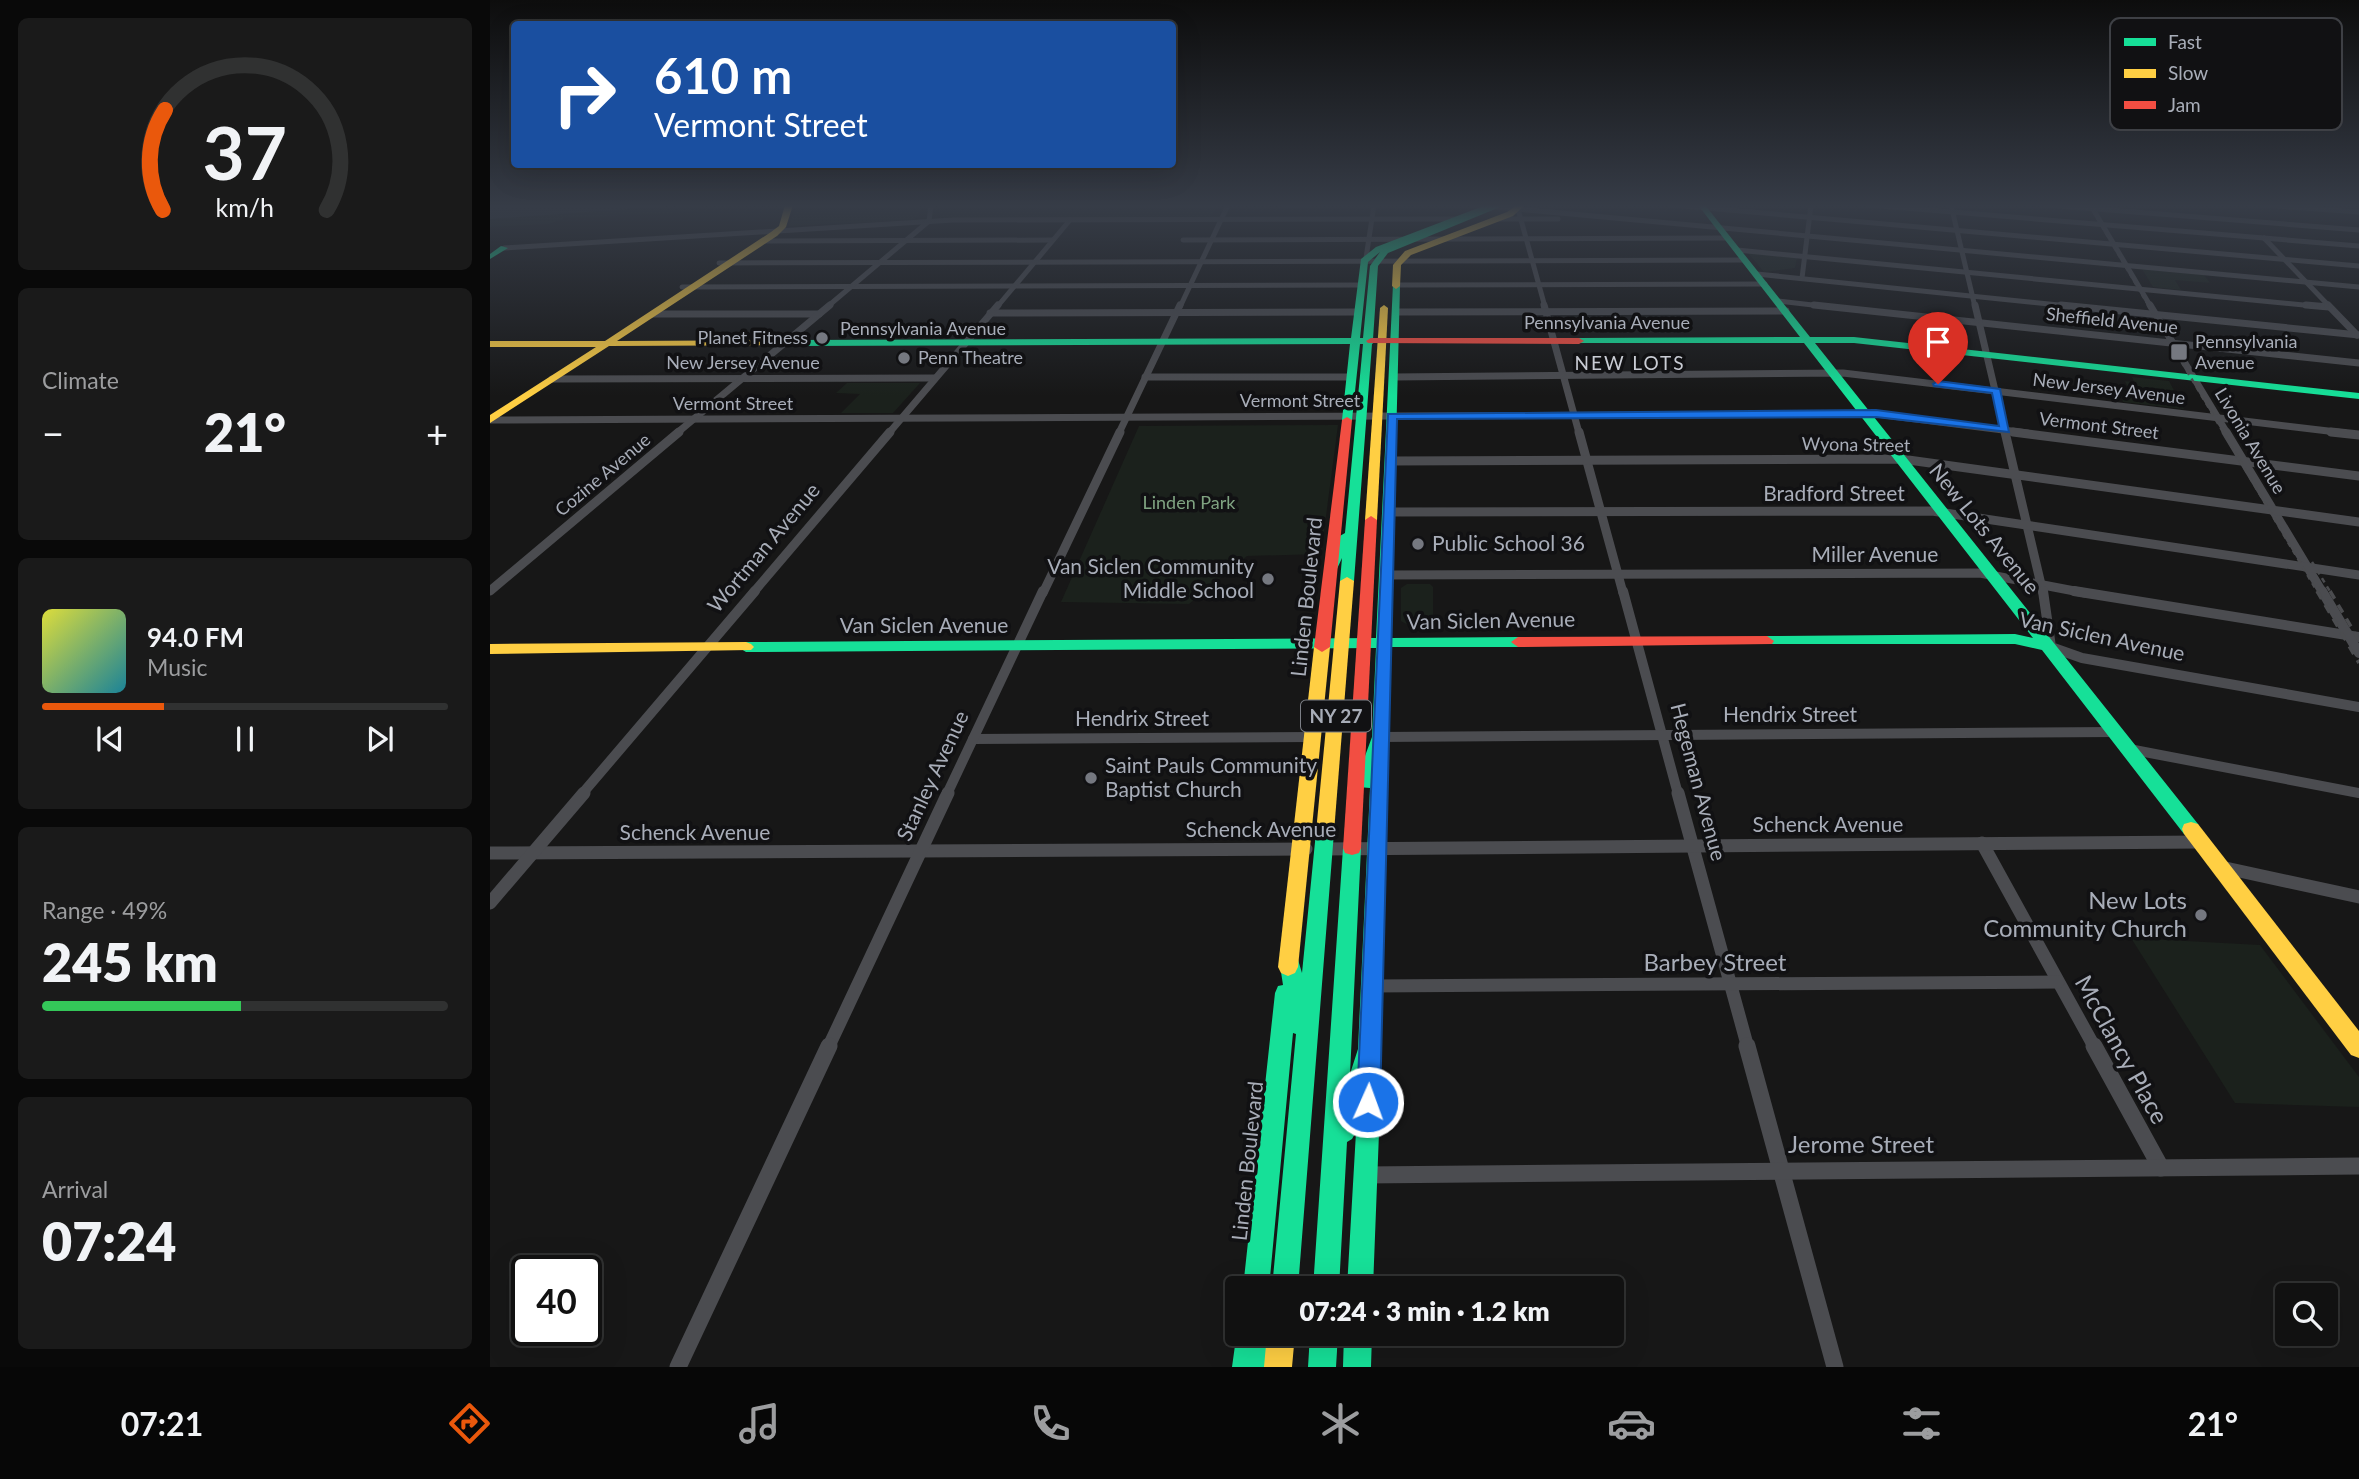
<!DOCTYPE html>
<html lang="en">
<head>
<meta charset="utf-8">
<style>
	body { margin:0; font-family:Lato,sans-serif; background:#1a1a1a; color:#f1f3f6; height:100vh; display:flex; flex-direction:column; font-size:26px; white-space:nowrap }
	* { box-sizing:border-box; margin:0 }
	p { font-size:23px; color:#9c9d9f }
	.icon { flex:none; width:38px; height:38px; fill:none; stroke:currentColor; stroke-width:2; stroke-linecap:round; stroke-linejoin:round }
	.map { position:relative; flex:1; overflow:hidden }
	.side { display:flex; flex-direction:column; gap:18px; padding:18px; background:#090909; width:490px }
	.side>* { flex:none }
	.top-card { position:absolute; left:21px; top:21px; width:665px; height:147px; border-radius:7px; box-shadow:0 7px 28px #0002,0 0 0 2px #303131; background:#1a4fa0; color:#fff; overflow:hidden }
	.buttons { position:absolute; left:1785px; top:1283px; display:grid; gap:14px }
	.buttons a { display:grid; place-items:center; width:63px; height:63px; border-radius:7px; background:#111; box-shadow:0 7px 28px #0002,0 0 0 2px #303131; font-size:35px }
	.speed { position:absolute; left:21px; top:1255px; display:flex; gap:14px; font-size:35px; font-weight:700; text-align:center }
	.speed>* { display:grid; place-content:center; width:91px; height:91px; border-radius:50%; background:#111; box-shadow:0 7px 28px #0002,0 0 0 2px #303131; line-height:1 }
	.speed .limit { border:4px solid #111; border-radius:10px; background:#fff; color:#111 }
	.pin { position:absolute; display:grid; place-items:center; width:60px; height:60px; color:#fff; margin:-72px -30px; border-radius:50% 50% 50% 0; rotate:-45deg; box-shadow:0 0 7px #0007 }
	.pin .icon { rotate:45deg }
	.me { position:absolute; width:77px; margin:-38px; rotate:2deg; stroke-linejoin:round; filter:drop-shadow(0 0 5px #0008) }
	.turn { display:flex; align-items:center; gap:24px; height:147px; padding:0 28px; font-size:32px }
	.turn .icon { width:91px; height:91px; stroke-width:2.5 }
	.turn b { display:block; font-size:49px; line-height:60px }
	.big { font-size:52px; font-weight:800; line-height:1.1 }
	.side .widget { flex:1; display:flex; flex-direction:column; justify-content:center; gap:10px; min-width:0; padding:0 24px; border-radius:10px; background:#1a1a1a }
	.side .dial { align-items:center; gap:0 }
	.dial svg { height:182px; overflow:visible; fill:none; stroke:#303131; stroke-width:7; stroke-linecap:round; text-anchor:middle }
	.dial text { fill:#f1f3f6; stroke:none }
	.song { display:flex; align-items:center; gap:21px }
	.cover { width:84px; height:84px; border-radius:10px; background:linear-gradient(135deg,hsl(60 70% 55%),hsl(190 70% 35%)) }
	.played { height:7px; border-radius:4px; background:linear-gradient(90deg,#ea580c 30%,#303131 30%) }
	.keys { display:flex; justify-content:space-around; direction:ltr }
	.heat { display:flex; justify-content:space-between; align-items:center; font-size:38px; direction:ltr }
	.charge { height:10px; border-radius:5px; background:linear-gradient(90deg,#34c759 49%,#303131 0) }
	.trip { position:absolute; left:735px; top:1276px; width:399px; height:70px; border-radius:7px; background:#111; box-shadow:0 7px 28px #0002,0 0 0 2px #303131; font-weight:800; line-height:70px; text-align:center }
	.tabs { display:flex; height:112px; justify-content:space-around; align-items:center; background:#070707; color:#9c9d9f }
	.tabs .icon { width:49px; height:49px }
	.tabs .selected { color:#ea580c }
	.tabs b { font-size:32px; color:#f1f3f6 }
	main { display:flex; flex:1; min-height:0 }
	.map>svg:first-child { display:block }
	.green { fill:#1b211c }
	.water { fill:#2a3239 }
	.lines { fill:none; stroke-linecap:round; stroke-linejoin:round }
	.street-far5 { stroke:#4b4c50; stroke-width:5 }
	.street-far4 { stroke:#4b4c50; stroke-width:7 }
	.street-far3 { stroke:#4b4c50; stroke-width:9 }
	.street-far2 { stroke:#4b4c50; stroke-width:10 }
	.street-far1 { stroke:#4b4c50; stroke-width:13 }
	.street { stroke:#4b4c50; stroke-width:17 }
	.fast { fill:#16e098; fill-rule:evenodd }
	.slow { fill:#ffcf43; fill-rule:evenodd }
	.jam { fill:#f24e42; fill-rule:evenodd }
	.rail-far2 { stroke:#4b4c4f; stroke-width:2; stroke-dasharray:4.5 3.5; stroke-linecap:butt }
	.rail-far1 { stroke:#4b4c4f; stroke-width:2.5; stroke-dasharray:5 4.5; stroke-linecap:butt }
	.rail { stroke:#4b4c4f; stroke-width:3.5; stroke-dasharray:9 7; stroke-linecap:butt }
	.route { fill:#1a73e8; stroke:#114b97; stroke-width:2 }
	.poi-dot { fill:#757880; stroke:#111113; stroke-width:2.5 }
	.labels { text-anchor:middle; stroke-width:7; stroke-linejoin:round; paint-order:stroke }
	.far-street-label { font-size:18px; fill:#a8adb8; stroke:#111113 }
	.far-poi-label { font-size:18px; fill:#a8adb8; stroke:#111113; text-anchor:start }
	.far-park-label { font-size:18px; fill:#7fa381; stroke:#111113 }
	.far-neighbourhood-label { font-size:19px; letter-spacing:2px; fill:#c9ccd4; stroke:#111113 }
	.shield { fill:#111113; stroke:#7b7e86; stroke-width:2 }
	.shield-label { font-size:19px; font-weight:bold; fill:#a8adb8 }
	.street-label { font-size:21px; fill:#a8adb8; stroke:#111113 }
	.poi-label { font-size:21px; fill:#a8adb8; stroke:#111113; text-anchor:start }
	.near-poi-label { font-size:24px; fill:#a8adb8; stroke:#111113; text-anchor:end }
	.near-street-label { font-size:24px; fill:#a8adb8; stroke:#111113 }
	.key { fill:#111113; stroke:#3e4045; stroke-width:2 }
	.key-label { font-size:19px; fill:#a8adb8 }
</style>
</head>
<body>
<main>
<section class="side">
<div class="widget dial"><svg viewBox="0 0 100 80">
<path d="M14 69A42 42 0 1 1 86 69"/>
<path d="M14 69A42 42 0 0 1 15 25" stroke="#ea580c"/>
<text x="50" y="56" font-size="32" font-weight="700">37</text>
<text x="50" y="72" font-size="11">km/h</text>
</svg></div>
<div class="widget"><p>Climate</p>
<div class="heat"><a>−</a><b class="big">21°</b><a>+</a></div>
</div>
<div class="widget">
<div class="song"><i class="cover"></i><div><b>94.0 FM</b><p>Music</p></div></div>
<div class="played"></div>
<div class="keys"><svg class="icon" aria-label="previous" viewBox="0 0 24 24"><path d="M18 5L8 12l10 7zM5 5v14"/></svg><svg class="icon" aria-label="pause" viewBox="0 0 24 24"><path d="M8 5v14M16 5v14"/></svg><svg class="icon" aria-label="next" viewBox="0 0 24 24"><path d="M6 5l10 7-10 7zM19 5v14"/></svg></div>
</div>
<div class="widget"><p>Range · 49%</p><b class="big">245 km</b><div class="charge"></div></div>
<div class="widget"><p>Arrival</p><b class="big">07:24</b></div>
</section>
<div class="map">
<svg width="1869" height="1367" viewBox="0 0 1869 1367">
	<rect width="100%" height="100%" fill="#171717"/>
	<g class="green">
		<polygon points="212,205 202,212 76,218 59,224 0,227 0,218 26,214"/>
		<polygon points="306,205 430,205 429,217 421,220 299,226"/>
		<polygon points="449,205 728,205 722,216 450,218"/>
		<polygon points="1258,253 1307,258 1305,268 1274,272"/>
		<polygon points="1652,269 1714,275 1720,283 1685,280 1691,290 1663,287"/>
		<polygon points="1642,377 1679,381 1694,409 1633,402 1629,389 1639,390 1635,381 1644,382"/>
		<polygon points="357,383 430,383 403,413 351,413 370,394 346,393"/>
		<polygon points="848,425 831,554 757,556 699,604 571,602 649,426"/>
		<polygon points="917,584 940,584 943,587 943,623 918,625 911,621 911,588"/>
		<polygon points="1641,938 1770,945 1869,1077 1869,1107 1745,1103"/>
	</g>
	<polygon class="water" points="0,205 192,205 0,219"/>
	<g class="lines">
		<g class="street-far5">
			<polyline points="796,205 819,205"/>
			<polyline points="984,205 1869,287"/>
			<polyline points="1182,205 1869,266"/>
			<polyline points="1379,205 1869,246"/>
			<polyline points="1461,205 1485,307"/>
			<polyline points="1557,205 1869,230"/>
			<polyline points="1773,205 1869,212"/>
			<polyline points="1028,209 1055,307"/>
			<polyline points="1603,209 1661,307"/>
			<polyline points="1006,219 1068,219"/>
			<polyline points="439,221 441,205"/>
			<polyline points="1774,238 1840,307"/>
			<polyline points="693,240 1238,238"/>
			<polyline points="275,241 563,240"/>
			<polyline points="14,248 463,220 967,219"/>
			<polyline points="1247,250 1834,307"/>
			<polyline points="876,258 884,205"/>
			<polyline points="229,263 1255,260"/>
			<polyline points="1267,274 1588,307"/>
			<polyline points="1312,278 1321,205"/>
			<polyline points="906,285 1275,284"/>
			<polyline points="192,287 871,285"/>
			<polyline points="1288,301 1340,307"/>
			<polyline points="337,307 439,221"/>
			<polyline points="507,307 580,220"/>
			<polyline points="690,307 738,205"/>
		</g>
		<g class="street-far4">
			<polyline points="1054,305 1089,433"/>
			<polyline points="1324,305 1869,363"/>
			<polyline points="1485,305 1515,433"/>
			<polyline points="1571,305 1869,335"/>
			<polyline points="1660,305 1737,433"/>
			<polyline points="1816,305 1839,307"/>
			<polyline points="1838,305 1867,335"/>
			<polyline points="906,312 1296,311"/>
			<polyline points="500,313 868,312"/>
			<polyline points="163,314 329,314"/>
			<polyline points="655,377 861,377"/>
			<polyline points="903,377 1353,373 1855,433"/>
			<polyline points="62,379 445,378"/>
			<polyline points="0,420 1386,414 1537,433"/>
			<polyline points="187,433 340,305"/>
			<polyline points="399,433 508,305"/>
			<polyline points="629,433 690,305"/>
		</g>
		<g class="street-far3">
			<polyline points="1089,432 1133,593"/>
			<polyline points="1515,432 1553,593"/>
			<polyline points="1523,432 1869,476"/>
			<polyline points="1736,432 1833,593"/>
			<polyline points="1841,432 1869,435"/>
			<polyline points="900,461 1411,459 1869,522"/>
			<polyline points="898,512 1442,511 1869,575"/>
			<polyline points="896,575 1490,573 1595,593"/>
			<polyline points="0,591 189,432"/>
			<polyline points="263,593 400,432"/>
			<polyline points="553,593 630,432"/>
		</g>
		<g class="street-far2">
			<polyline points="1133,591 1188,794"/>
			<polyline points="1553,591 1561,647 1592,658 1869,707"/>
			<polyline points="1584,591 1869,637"/>
			<polyline points="1832,591 1869,653"/>
			<polyline points="890,737 1626,732"/>
			<polyline points="483,739 822,737"/>
			<polyline points="1639,749 1869,793"/>
			<polyline points="92,794 265,591"/>
			<polyline points="457,794 553,591"/>
		</g>
		<g class="street-far1">
			<polyline points="1188,793 1258,1048"/>
			<polyline points="1492,843 1605,1048"/>
			<polyline points="832,849 1711,842"/>
			<polyline points="0,853 816,849"/>
			<polyline points="1731,867 1869,897"/>
			<polyline points="0,903 94,793"/>
			<polyline points="882,986 1568,982"/>
			<polyline points="338,1048 458,793"/>
		</g>
		<g class="street">
			<polyline points="1257,1046 1345,1367"/>
			<polyline points="1604,1046 1671,1168"/>
			<polyline points="874,1175 1869,1166"/>
			<polyline points="188,1367 339,1046"/>
		</g>
		<g class="fast">
			<path d="M996 205H1015L898 253 888 266 883 339 886 341 882 344 864 581 857 585 850 581 852 558 846 571H836L834 568 848 537 855 533 873 344H870L862 420 857 423 852 420 860 344 302 346 297 343 302 340 861 338 871 259 886 247ZM890 252 880 266 873 338H870L878 262Z"/>
			<polygon points="1208,205 1215,205 1320,337 1364,337 1869,393 1869,399 1364,343 1325,343 1708,824 1710,829 1708,834 1701,836 1694,834 1552,650 1525,644 1272,644 1270,641 1277,636 1525,634 1543,638 1314,343 1086,343 1084,341 1089,338 1310,337"/>
			<polygon points="11,246 18,248 0,259 0,254"/>
			<polygon points="903,284 910,286 901,638 1028,637 1035,642 1028,647 901,647 890,1058 884,1072 888,1073 891,1081 883,1288 857,1288 866,1132 862,1139 857,1142 849,1288 823,1288 853,848 855,843 862,841 869,843 871,848 860,1074 868,1049 880,788 868,787 865,783 882,737 886,648 256,652 248,647 256,642 886,638"/>
			<polygon points="835,825 842,827 844,832 808,1288 782,1288 806,1034 803,1033 779,1288 753,1288 785,993 788,986 793,985 789,959 792,953 799,950 806,953 812,973 826,832 828,827"/>
			<polygon points="747,1331 747,1334 794,1334 784,1367 742,1367"/>
			<polygon points="820,1334 848,1334 846,1367 818,1367"/>
			<polygon points="854,1334 882,1334 881,1367 853,1367"/>
		</g>
		<g class="slow">
			<polygon points="295,205 303,205 296,227 287,236 127,341 302,340 305,341 305,345 119,346 0,423 0,415 106,347 0,347 0,341 115,341 281,232 289,226"/>
			<polygon points="1027,205 1035,205 1023,216 921,255 911,265 910,286 906,289 902,286 903,265 915,251 1017,212"/>
			<polygon points="894,305 898,308 887,520 881,524 875,520 890,308"/>
			<polygon points="857,577 864,581 844,832 842,837 835,839 828,837 826,832 850,581"/>
			<polygon points="256,642 261,644 264,647 261,650 0,654 0,644"/>
			<polygon points="832,642 840,647 808,967 805,973 798,976 791,973 788,967 824,647"/>
			<polygon points="1701,822 1708,824 1869,1031 1869,1058 1861,1055 1694,834 1692,829 1694,824"/>
			<polygon points="777,1334 805,1334 802,1367 774,1367"/>
		</g>
		<g class="jam">
			<polygon points="881,338 1089,338 1094,341 1089,344 878,343 876,341"/>
			<polygon points="857,417 862,420 840,647 832,652 824,647 852,420"/>
			<polygon points="881,516 887,520 871,848 869,853 862,855 855,853 853,848 875,520"/>
			<polygon points="1277,636 1284,641 1282,644 1028,647 1021,642 1028,637"/>
		</g>
		<g class="rail-far2">
			<polyline points="1569,205 1869,229"/>
			<polyline points="1599,205 1659,307"/>
		</g>
		<g class="rail-far1">
			<polyline points="1658,305 1828,593"/>
			<polyline points="1822,562 1841,593"/>
		</g>
		<g class="rail">
			<polyline points="1827,591 1869,663"/>
			<polyline points="1840,591 1869,640"/>
		</g>
	</g>
	<linearGradient id="sky" x2="0" y2="1"><stop stop-color="#0d0d0d"/><stop offset="0.52" stop-color="#363c47"/><stop offset="1" stop-color="#363c47" stop-opacity="0"/></linearGradient>
	<rect width="1869" height="396" fill="url(#sky)"/>
	<polygon class="route" points="1448,381 1510,389 1519,432 1386,417 907,419 890,1102 887,1110 878,1113 870,1110 867,1102 898,414 1386,410 1509,426 1502,393 1444,386 1443,384"/>
	<g class="poi-dot">
		<circle cx="332" cy="338" r="7"/>
		<rect x="1680" y="343" width="18" height="18" rx="3.5"/>
		<circle cx="414" cy="358" r="7"/>
		<circle cx="928" cy="544" r="7"/>
		<circle cx="778" cy="579" r="7"/>
		<circle cx="601" cy="778" r="7"/>
		<circle cx="1711" cy="915" r="7"/>
	</g>
	<g class="labels">
		<g class="far-street-label">
			<text transform="translate(1622 321) rotate(6)" y="6">Sheffield Avenue</text>
			<text x="1117" y="329">Pennsylvania Avenue</text>
			<text x="433" y="335">Pennsylvania Avenue</text>
			<text x="253" y="369">New Jersey Avenue</text>
			<text transform="translate(1619 389) rotate(7)" y="6">New Jersey Avenue</text>
			<text x="810" y="407">Vermont Street</text>
			<text x="243" y="410">Vermont Street</text>
			<text transform="translate(1609 426) rotate(7)" y="6">Vermont Street</text>
			<text transform="translate(1760 441) rotate(59)" y="6">Livonia Avenue</text>
			<text transform="translate(1366 445) rotate(1)" y="6">Wyona Street</text>
			<text transform="translate(113 475) rotate(-40)" y="6">Cozine Avenue</text>
		</g>
		<g class="far-poi-label">
			<text x="318" y="344" text-anchor="end">Planet Fitness</text>
			<text x="1705" y="348">Pennsylvania<tspan x="1705" dy="21">Avenue</tspan></text>
			<text x="428" y="364">Penn Theatre</text>
		</g>
		<g class="far-park-label">
			<text x="699" y="509">Linden Park</text>
		</g>
		<g class="far-neighbourhood-label">
			<text x="1140" y="370">NEW LOTS</text>
		</g>
		<rect class="shield" x="811" y="700.5" width="70" height="31" rx="5"/>
		<g class="shield-label">
			<text x="846" y="723">NY 27</text>
		</g>
		<g class="street-label">
			<text x="1344" y="501">Bradford Street</text>
			<text transform="translate(1494 529) rotate(51)" y="7">New Lots Avenue</text>
			<text transform="translate(274 548) rotate(-50)" y="7">Wortman Avenue</text>
			<text x="1385" y="562">Miller Avenue</text>
			<text transform="translate(817 597) rotate(-84)" y="7">Linden Boulevard</text>
			<text transform="translate(1001 621) rotate(-1)" y="7">Van Siclen Avenue</text>
			<text x="434" y="633">Van Siclen Avenue</text>
			<text transform="translate(1612 637) rotate(12)" y="7">Van Siclen Avenue</text>
			<text x="1300" y="722">Hendrix Street</text>
			<text x="652" y="726">Hendrix Street</text>
			<text transform="translate(443 776) rotate(-65)" y="7">Stanley Avenue</text>
			<text transform="translate(1208 782) rotate(75)" y="7">Hegeman Avenue</text>
			<text x="1338" y="832">Schenck Avenue</text>
			<text x="771" y="837">Schenck Avenue</text>
			<text x="205" y="840">Schenck Avenue</text>
			<text transform="translate(758 1161) rotate(-84)" y="7">Linden Boulevard</text>
		</g>
		<g class="poi-label">
			<text x="942" y="551">Public School 36</text>
			<text x="764" y="574" text-anchor="end">Van Siclen Community<tspan x="764" dy="24">Middle School</tspan></text>
			<text x="615" y="773">Saint Pauls Community<tspan x="615" dy="24">Baptist Church</tspan></text>
		</g>
		<g class="near-poi-label">
			<text x="1697" y="909">New Lots<tspan x="1697" dy="28">Community Church</tspan></text>
		</g>
		<g class="near-street-label">
			<text x="1225" y="971">Barbey Street</text>
			<text transform="translate(1631 1050) rotate(61)" y="8">McClancy Place</text>
			<text x="1371" y="1153">Jerome Street</text>
		</g>
	</g>
	<rect x="1620" y="18" width="232" height="112" rx="10" class="key"/>
	<rect x="1634" y="38" width="32" height="8" fill="#16e098"/>
	<rect x="1634" y="69" width="32" height="9" fill="#ffcf43"/>
	<rect x="1634" y="101" width="32" height="8" fill="#f24e42"/>
	<g class="key-label">
		<text x="1678" y="49">Fast</text>
		<text x="1678" y="80">Slow</text>
		<text x="1678" y="112">Jam</text>
	</g>
</svg>
<div class="buttons">
<a><svg class="icon" aria-label="search" viewBox="0 0 24 24"><circle cx="10" cy="10" r="6"/><path d="M15 15l6 6"/></svg></a>
</div>
<div class="speed"><div class="limit">40</div></div>
<div class="pin" style="left:1448px;top:384px;background:#d93025"><svg class="icon" aria-label="arrive" viewBox="0 0 24 24"><path d="M6 21V4h12l-3 4 3 4H6"/></svg></div>
<svg class="me" style="left:878px;top:1102px" viewBox="-20 -20 40 40"><circle r="17" fill="#1a73e8" stroke="#fff" stroke-width="3"/><path d="M0-11L8 9 0 5-8 9z" fill="#fff"/></svg>
<div class="trip">07:24 · 3 min · 1.2 km</div>
<div class="top-card">
<div class="turn"><svg class="icon" aria-label="right" viewBox="0 0 24 24"><path d="M7 20v-9h11M14 6l5 5-5 5"/></svg><div><b>610 m</b>Vermont Street</div></div>
</div>
</div>
</main>
<nav class="tabs">
<b>07:21</b>
<svg class="icon selected" aria-label="directions" viewBox="0 0 24 24"><path d="M12 3l9 9-9 9-9-9zM9 14v-3h6M13 9l2 2-2 2"/></svg>
<svg class="icon" aria-label="music" viewBox="0 0 24 24"><path d="M9 18V5l10-2v13"/><circle cx="6" cy="18" r="3"/><circle cx="16" cy="16" r="3"/></svg>
<svg class="icon" aria-label="phone" viewBox="0 0 24 24"><path d="M5 4h4l2 5-3 2q2 4 5 5l2-3 5 2v4C11 20 4 13 5 4z"/></svg>
<svg class="icon" aria-label="climate" viewBox="0 0 24 24"><path d="M12 3v18M4 7l16 10M4 17L20 7"/></svg>
<svg class="icon" aria-label="car" viewBox="0 0 24 24"><path d="M5 17H2v-5l4-1 3-4h7l3 4 3 1v5h-3M9 17h6M6 11h13"/><circle cx="7" cy="17" r="2"/><circle cx="17" cy="17" r="2"/></svg>
<svg class="icon" aria-label="filters" viewBox="0 0 24 24"><path d="M4 7h16M4 17h16"/><circle cx="9" cy="7" r="2"/><circle cx="15" cy="17" r="2"/></svg>
<b>21°</b>
</nav>
</body>
</html>
